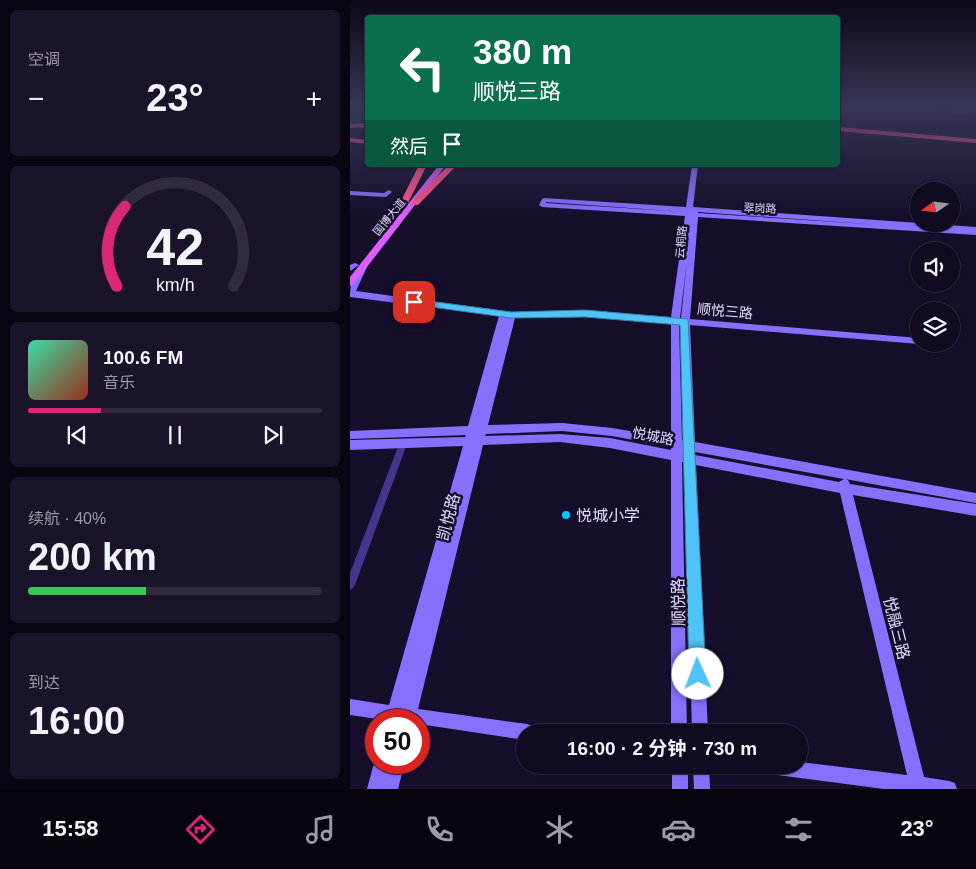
<!DOCTYPE html>
<html lang="zh">
<head>
<meta charset="utf-8">
<style>
	body { margin:0; font-family:Helvetica,"Noto Sans SC",sans-serif; background:#1a132a; color:#f1f3f6; height:100vh; display:flex; flex-direction:column; font-size:19px; white-space:nowrap }
	* { box-sizing:border-box; margin:0 }
	p { font-size:16px; color:#9c9aa5 }
	.icon { flex:none; width:28px; height:28px; fill:none; stroke:currentColor; stroke-width:2; stroke-linecap:round; stroke-linejoin:round }
	.map { position:relative; flex:1; overflow:hidden }
	.panel { display:flex; flex-direction:column; gap:10px; padding:10px; background:#090612; width:350px }
	.panel>* { flex:none }
	.hud { position:absolute; left:15px; top:15px; width:475px; height:152px; border-radius:5px; box-shadow:0 1px 4px #0004,0 0 0 1px #302b3f; background:#0b6e4f; color:#fff; overflow:hidden }
	.needle { width:32px; rotate:256deg }
	.controls { position:absolute; left:560px; top:182px; display:grid; gap:10px }
	.controls a { display:grid; place-items:center; width:50px; height:50px; border-radius:50%; background:#110a21; box-shadow:0 1px 4px #0004,0 0 0 1px #302b3f; font-size:25px }
	.speed { position:absolute; left:15px; top:709px; display:flex; gap:10px; font-size:25px; font-weight:700; text-align:center }
	.speed>* { display:grid; place-content:center; width:65px; height:65px; border-radius:50%; background:#110a21; box-shadow:0 1px 4px #0004,0 0 0 1px #302b3f; line-height:1 }
	.speed .limit { border:8px solid #d22; background:#fff; color:#111 }
	.pin { position:absolute; display:grid; place-items:center; width:42px; height:42px; color:#fff; margin:-21px; border-radius:10px; box-shadow:0 2px 8px #0006 }
	.me { position:absolute; width:55px; margin:-28px; rotate:358deg; stroke-linejoin:round; filter:drop-shadow(0 0 4px #0008) }
	.turn { display:flex; align-items:center; gap:18px; height:105px; padding:0 25px; font-size:22px }
	.turn .icon { width:65px; height:65px; stroke-width:2.5 }
	.turn b { display:block; font-size:35px; line-height:42px }
	.then { display:flex; align-items:center; height:48px; padding:0 25px; background:#0003; gap:10px; font-size:19px }
	.big { font-size:38px; font-weight:700; line-height:1.1 }
	.panel .tile { flex:1; display:flex; flex-direction:column; justify-content:center; gap:8px; min-width:0; padding:0 18px; border-radius:8px; background:#1a132a }
	.panel .dial { align-items:center; gap:0 }
	.dial svg { height:130px; overflow:visible; fill:none; stroke:#302b3f; stroke-width:7; stroke-linecap:round; text-anchor:middle }
	.dial text { fill:#f1f3f6; stroke:none }
	.song { display:flex; align-items:center; gap:15px }
	.cover { width:60px; height:60px; border-radius:8px; background:linear-gradient(135deg,hsl(160 70% 55%),hsl(10 70% 35%)) }
	.played { height:5px; border-radius:2px; background:linear-gradient(90deg,#db2777 25%,#302b3f 25%) }
	.keys { display:flex; justify-content:space-around; direction:ltr }
	.heat { display:flex; justify-content:space-between; align-items:center; font-size:28px; direction:ltr }
	.charge { height:8px; border-radius:4px; background:linear-gradient(90deg,#34c759 40%,#302b3f 0) }
	.trip { position:absolute; left:166px; top:724px; width:292px; height:50px; border-radius:25px; background:#110a21; box-shadow:0 1px 4px #0004,0 0 0 1px #302b3f; font-weight:700; line-height:50px; text-align:center }
	.menu { display:flex; height:80px; justify-content:space-around; align-items:center; background:#07040d; color:#9c9aa5 }
	.menu .icon { width:35px; height:35px }
	.menu .selected { color:#db2777 }
	.menu b { font-size:22px; color:#f1f3f6 }
	main { display:flex; flex:1; min-height:0 }
	.map>svg:first-child { display:block }
	.green { fill:#113337 }
	.lines { fill:none; stroke-linecap:round; stroke-linejoin:round }
	.street { fill:#45358f; fill-rule:evenodd }
	.secondary { fill:#8770ff; fill-rule:evenodd }
	.primary { fill:#d960ff; fill-rule:evenodd }
	.highway { fill:#ff548f; fill-rule:evenodd }
	.route { fill:#4fc3f7; stroke:#337fa1 }
	.poi-dot { fill:#05c5ff; stroke:#170e2c; stroke-width:2 }
	.labels { text-anchor:middle; stroke-width:5; stroke-linejoin:round; paint-order:stroke }
	.far-street-label { font-size:11px; fill:#e3d9ff; stroke:#170e2c }
	.street-label { font-size:14px; fill:#e3d9ff; stroke:#170e2c }
	.near-poi-label { font-size:16px; fill:#e3d9ff; stroke:#170e2c; text-anchor:start }
	.near-street-label { font-size:16px; fill:#e3d9ff; stroke:#170e2c }
</style>
</head>
<body>
<main>
<section class="panel">
<div class="tile"><p>空调</p>
<div class="heat"><a>−</a><b class="big">23°</b><a>+</a></div>
</div>
<div class="tile dial"><svg viewBox="0 0 100 80">
<path d="M14 69A42 42 0 1 1 86 69"/>
<path d="M14 69A42 42 0 0 1 19 20" stroke="#db2777"/>
<text x="50" y="56" font-size="32" font-weight="700">42</text>
<text x="50" y="72" font-size="11">km/h</text>
</svg></div>
<div class="tile">
<div class="song"><i class="cover"></i><div><b>100.6 FM</b><p>音乐</p></div></div>
<div class="played"></div>
<div class="keys"><svg class="icon" aria-label="previous" viewBox="0 0 24 24"><path d="M18 5L8 12l10 7zM5 5v14"/></svg><svg class="icon" aria-label="pause" viewBox="0 0 24 24"><path d="M8 5v14M16 5v14"/></svg><svg class="icon" aria-label="next" viewBox="0 0 24 24"><path d="M6 5l10 7-10 7zM19 5v14"/></svg></div>
</div>
<div class="tile"><p>续航 · 40%</p><b class="big">200 km</b><div class="charge"></div></div>
<div class="tile"><p>到达</p><b class="big">16:00</b></div>
</section>
<div class="map">
<svg width="626" height="789" viewBox="0 0 626 789">
	<rect width="100%" height="100%" fill="#170e2c"/>
	<polygon class="green" points="0,106 17,106 17,122 0,124"/>
	<g class="lines">
		<g class="street">
			<polygon points="580,106 585,106 604,112 626,113 626,115 604,114"/>
			<polygon points="53,441 56,442 57,444 5,585 3,588 0,590 0,573 49,444 50,442"/>
		</g>
		<g class="secondary">
			<path d="M342 165H348L343 207 626 227V235L348 217 340 319 569 338V344H571H569L340 325 345 442 626 493V503L495 479 498 480 500 484 626 504V516L503 495 574 777 599 781 605 783 607 789H534L412 773 406 771 404 765H450V762L557 775 490 493 346 465 358 732H342L335 462H332L337 732H321V460L260 448 210 442 133 445 68 709 177 724 183 726 185 732H175V740L69 724V720H35L0 715V699L39 705 113 446 0 450V440L115 437 116 435 0 439V431L118 426 149 316 0 297C0 286 3 270 13 265L17 267 6 291 161 312 235 310 321 317 335 216 192 207 189 205 192 199 194 198 336 207ZM196 202 336 212 196 203ZM348 212 531 225 348 213ZM337 261 331 318H330ZM235 316 321 323V438L262 428 212 423 138 425 165 318ZM329 324H331L334 440H332ZM212 431 262 436 321 447V450L260 438 210 434 135 436 136 434ZM345 452 494 479 489 482 345 455Z"/>
			<polygon points="0,191 34,193 39,190 42,192 36,197 0,195"/>
			<polygon points="5,263 9,265 0,271 0,265"/>
			<polygon points="26,756 26,762 55,762 48,789 17,789"/>
			<rect x="322" y="765" width="16" height="24"/>
			<polygon points="343,765 359,765 360,789 344,789"/>
		</g>
		<polygon class="primary" points="89,165 96,165 3,285 0,286 0,277"/>
		<g class="highway">
			<polygon points="18,123 18,127 0,128 0,124"/>
			<polygon points="488,127 626,139 626,143 488,131"/>
			<polygon points="0,138 18,140 18,144 0,142"/>
			<polygon points="69,165 77,165 55,209 49,209 48,207"/>
			<polygon points="99,165 107,165 68,205 62,205 62,201"/>
		</g>
	</g>
	<linearGradient id="sky" x2="0" y2="1"><stop stop-color="#0d0818"/><stop offset="0.49" stop-color="#363656"/><stop offset="1" stop-color="#363656" stop-opacity="0"/></linearGradient>
	<rect width="626" height="216" fill="url(#sky)"/>
	<polygon class="route" points="64,299 161,312 235,310 338,319 356,674 354,680 348,682 342,680 339,674 330,325 235,317 161,318 60,304 60,300"/>
	<circle class="poi-dot" cx="216" cy="515" r="5"/>
	<g class="labels">
		<g class="far-street-label">
			<text transform="translate(410 208) rotate(3)" y="4">翠岗路</text>
			<text transform="translate(39 217) rotate(-51)" y="4">国博大道</text>
			<text transform="translate(331 242) rotate(-85)" y="4">云桐路</text>
		</g>
		<g class="street-label">
			<text transform="translate(375 311) rotate(5)" y="5">顺悦三路</text>
			<text transform="translate(303 436) rotate(11)" y="5">悦城路</text>
		</g>
		<g class="near-poi-label">
			<text x="226" y="521">悦城小学</text>
		</g>
		<g class="near-street-label">
			<text transform="translate(98 517) rotate(-75)" y="6">凯悦路</text>
			<text transform="translate(328 602) rotate(-91)" y="6">顺悦路</text>
			<text transform="translate(547 628) rotate(76)" y="6">悦融三路</text>
		</g>
	</g>
</svg>
<div class="controls">
<a><svg class="needle" viewBox="-14 -14 28 28"><path d="M0-13l5 13h-10z" fill="#e53935"/><path d="M0 13l5-13h-10z" fill="#9c9aa5"/></svg></a>
<a><svg class="icon" aria-label="sound" viewBox="0 0 24 24"><path d="M4 9h4l5-4v14l-5-4H4zM17 9q2 3 0 6"/></svg></a>
<a><svg class="icon" aria-label="layers" viewBox="0 0 24 24"><path d="M12 4l9 5-9 5-9-5zM3 14l9 5 9-5"/></svg></a>
</div>
<div class="speed"><div class="limit">50</div></div>
<div class="pin" style="left:64px;top:302px;background:#d93025"><svg class="icon" aria-label="arrive" viewBox="0 0 24 24"><path d="M6 21V4h12l-3 4 3 4H6"/></svg></div>
<svg class="me" style="left:348px;top:674px" viewBox="-20 -20 40 40"><circle r="19" fill="#fff"/><path d="M0-13L10 11 0 6-10 11z" fill="#4fc3f7"/></svg>
<div class="trip">16:00 · 2 分钟 · 730 m</div>
<div class="hud">
<div class="turn"><svg class="icon" aria-label="left" viewBox="0 0 24 24"><path d="M17 20v-9H6M10 6l-5 5 5 5"/></svg><div><b>380 m</b>顺悦三路</div></div>
<div class="then">然后<svg class="icon" aria-label="arrive" viewBox="0 0 24 24"><path d="M6 21V4h12l-3 4 3 4H6"/></svg></div>
</div>
</div>
</main>
<nav class="menu">
<b>15:58</b>
<svg class="icon selected" aria-label="directions" viewBox="0 0 24 24"><path d="M12 3l9 9-9 9-9-9zM9 14v-3h6M13 9l2 2-2 2"/></svg>
<svg class="icon" aria-label="music" viewBox="0 0 24 24"><path d="M9 18V5l10-2v13"/><circle cx="6" cy="18" r="3"/><circle cx="16" cy="16" r="3"/></svg>
<svg class="icon" aria-label="phone" viewBox="0 0 24 24"><path d="M5 4h4l2 5-3 2q2 4 5 5l2-3 5 2v4C11 20 4 13 5 4z"/></svg>
<svg class="icon" aria-label="climate" viewBox="0 0 24 24"><path d="M12 3v18M4 7l16 10M4 17L20 7"/></svg>
<svg class="icon" aria-label="car" viewBox="0 0 24 24"><path d="M5 17H2v-5l4-1 3-4h7l3 4 3 1v5h-3M9 17h6M6 11h13"/><circle cx="7" cy="17" r="2"/><circle cx="17" cy="17" r="2"/></svg>
<svg class="icon" aria-label="filters" viewBox="0 0 24 24"><path d="M4 7h16M4 17h16"/><circle cx="9" cy="7" r="2"/><circle cx="15" cy="17" r="2"/></svg>
<b>23°</b>
</nav>
</body>
</html>
